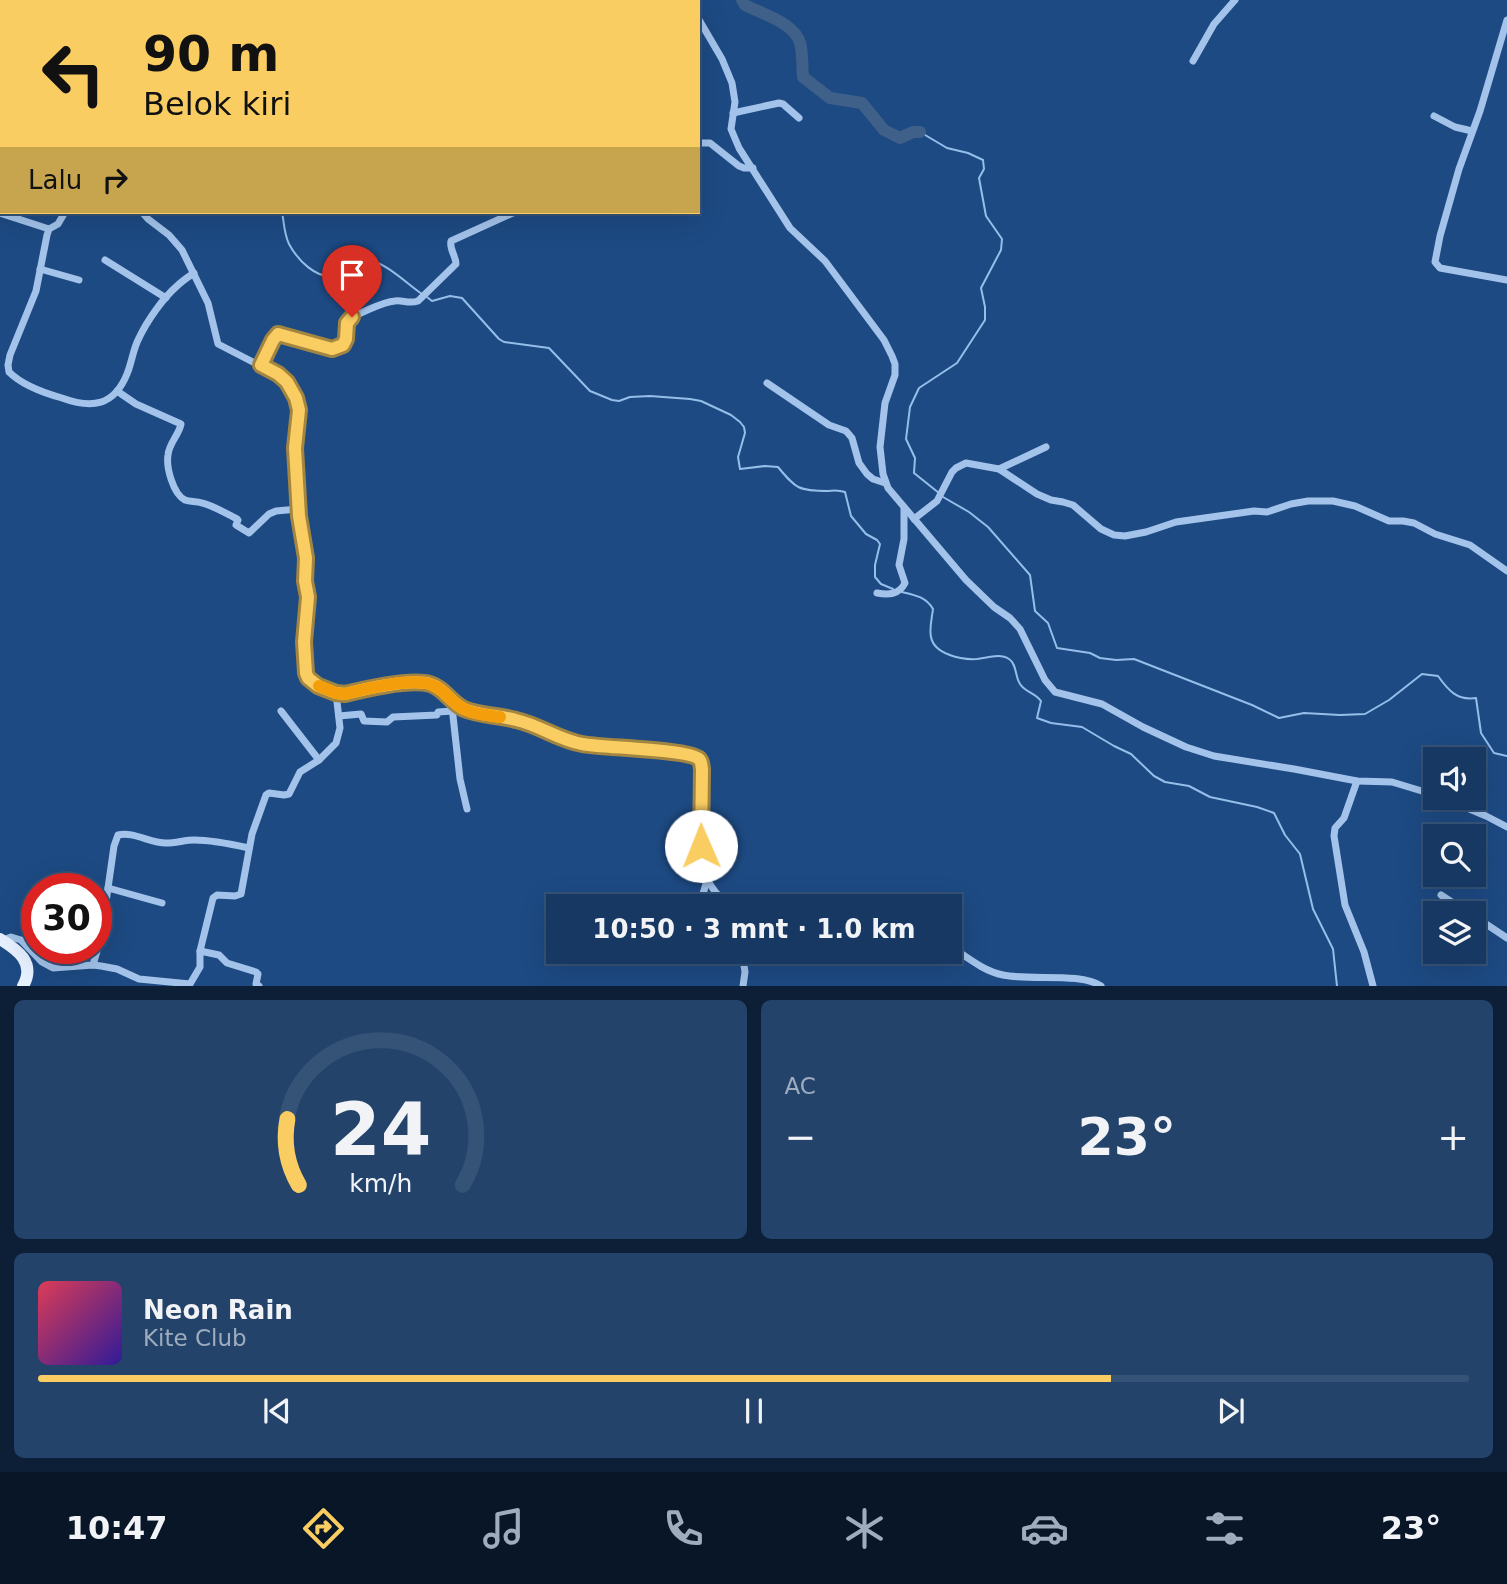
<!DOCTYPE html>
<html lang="id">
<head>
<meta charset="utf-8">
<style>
	body { margin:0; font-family:"DejaVu Sans",sans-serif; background:#23436b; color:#f1f3f6; height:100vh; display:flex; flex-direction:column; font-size:26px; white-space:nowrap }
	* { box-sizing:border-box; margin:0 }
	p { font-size:23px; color:#9eacbe }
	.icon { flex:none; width:38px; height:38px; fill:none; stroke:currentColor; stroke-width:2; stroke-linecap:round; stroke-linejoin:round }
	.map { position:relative; height:986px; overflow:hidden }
	.sheet { display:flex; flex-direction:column; gap:14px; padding:14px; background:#0c1f36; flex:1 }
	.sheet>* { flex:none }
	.top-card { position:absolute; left:0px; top:0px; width:700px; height:214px; box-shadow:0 7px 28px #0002,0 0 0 2px #355277; background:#f9cd62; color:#111; overflow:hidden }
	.tools { position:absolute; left:1423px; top:747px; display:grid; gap:14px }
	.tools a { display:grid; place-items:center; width:63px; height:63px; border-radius:0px; background:#163862; box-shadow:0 7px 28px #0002,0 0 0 2px #355277; font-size:35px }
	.speed { position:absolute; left:21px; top:873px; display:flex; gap:14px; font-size:35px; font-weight:700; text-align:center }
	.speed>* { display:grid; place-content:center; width:91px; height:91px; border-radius:50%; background:#163862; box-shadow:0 7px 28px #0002,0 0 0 2px #355277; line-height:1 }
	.speed .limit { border:10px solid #d22; background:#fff; color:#111 }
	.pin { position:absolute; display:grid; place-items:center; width:60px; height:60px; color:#fff; margin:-72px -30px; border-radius:50% 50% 50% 0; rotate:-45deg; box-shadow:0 0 7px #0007 }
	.pin .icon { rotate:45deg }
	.me { position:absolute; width:77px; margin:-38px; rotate:359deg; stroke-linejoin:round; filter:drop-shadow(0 0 5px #0008) }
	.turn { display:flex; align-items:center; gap:24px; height:147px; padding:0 28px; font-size:32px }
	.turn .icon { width:91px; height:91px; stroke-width:2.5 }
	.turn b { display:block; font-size:49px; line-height:60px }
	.then { display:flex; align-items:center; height:66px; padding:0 28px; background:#0003; gap:14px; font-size:26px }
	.big { font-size:52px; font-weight:600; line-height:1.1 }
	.sheet .tile { flex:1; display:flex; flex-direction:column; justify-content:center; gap:10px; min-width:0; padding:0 24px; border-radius:10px; background:#23436b }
	.sheet .dial { align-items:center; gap:0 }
	.dial svg { height:182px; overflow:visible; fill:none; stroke:#355277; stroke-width:7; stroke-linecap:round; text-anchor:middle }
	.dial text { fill:#f1f3f6; stroke:none }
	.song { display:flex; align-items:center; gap:21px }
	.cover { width:84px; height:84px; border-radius:10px; background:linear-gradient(135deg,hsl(350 70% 55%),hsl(250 70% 35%)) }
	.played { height:7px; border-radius:4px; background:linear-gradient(90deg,#f9cd62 75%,#355277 75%) }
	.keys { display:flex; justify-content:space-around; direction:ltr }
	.heat { display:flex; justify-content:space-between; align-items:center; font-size:38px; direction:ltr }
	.sheet .tiles { flex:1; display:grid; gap:14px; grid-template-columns:1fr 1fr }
	.tile:last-child { grid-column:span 2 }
	.trip { position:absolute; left:546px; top:894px; width:416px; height:70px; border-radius:0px; background:#163862; box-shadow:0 7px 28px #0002,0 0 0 2px #355277; font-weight:600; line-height:70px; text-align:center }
	.dock { display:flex; height:112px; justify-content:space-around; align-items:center; background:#091627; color:#9eacbe }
	.dock .icon { width:49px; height:49px }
	.dock .selected { color:#f9cd62 }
	.dock b { font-size:32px; color:#f1f3f6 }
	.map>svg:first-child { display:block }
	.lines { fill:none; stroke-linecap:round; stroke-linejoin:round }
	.stream { stroke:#96beeb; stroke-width:2 }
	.river { stroke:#3f6089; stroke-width:12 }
	.street { stroke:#a3c3ea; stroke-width:7 }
	.primary { stroke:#e7f0fe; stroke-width:12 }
	.route-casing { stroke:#a28540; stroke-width:18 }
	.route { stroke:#f9cd62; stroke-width:12 }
	.slow { stroke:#f59e0b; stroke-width:12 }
</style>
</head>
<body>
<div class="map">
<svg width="1507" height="986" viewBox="0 0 1507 986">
	<rect width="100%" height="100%" fill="#1d4a83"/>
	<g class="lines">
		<g class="stream">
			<polyline points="190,0 191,2"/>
			<polyline points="920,132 947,148 968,153 983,160 984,169 979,178 986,216 1002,239 1001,250 981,288 985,307 985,320 957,363 919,388 910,407 906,439 915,458 914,473 939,493"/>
			<path d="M282 212C284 222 284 234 289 244 297 259 317 281 336 275 347 272 366 261 377 263 388 265 411 287 422 294"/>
			<path d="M427 297 432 301 450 296 462 298 499 339 504 342 549 348 590 391 612 400 619 401 630 397 650 396 690 399 701 401 731 415 740 422 744 427 745 433 738 457 740 469 765 466 778 467C796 489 799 491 828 491 834 490 839 490 845 492L851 516 866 534 877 540 880 544 875 565V577L881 584 893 589"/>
			<path d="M943 497 969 512 988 527 1030 575 1035 611 1048 623 1057 648 1090 653 1100 658 1116 660 1134 659 1252 705 1279 718 1304 713 1340 715 1365 714 1389 700 1422 674 1438 676C1448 690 1457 701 1476 698L1481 733 1494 753 1507 756"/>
			<path d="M902 592C915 595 926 597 933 609 932 618 929 628 931 637 934 654 961 660 977 659 987 658 1000 653 1009 659 1017 664 1015 677 1020 684 1025 692 1035 693 1041 701L1037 718 1051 723 1082 727 1114 746 1131 754 1154 776 1165 782 1189 786 1210 797 1257 807 1274 813 1285 835 1300 854 1313 909 1333 949 1337 986"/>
		</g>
		<path class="river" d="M742 0 745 5C762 14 795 23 800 43 803 53 802 66 803 77L830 98 862 103 884 130 900 138 913 132H920"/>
		<g class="street">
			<polyline points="80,0 81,2"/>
			<polyline points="689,0 689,2"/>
			<polyline points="618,2 622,0"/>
			<polyline points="698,18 722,59 732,83 735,102 731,129 739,148 790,228 825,261 834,273 884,340 892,356 895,364 895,375 885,403 880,447 883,474 888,488 966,580 994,607 1010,618 1020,629 1045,680 1055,692 1102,704 1143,727 1186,747 1214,756 1294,769 1357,781 1392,782 1435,795"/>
			<polyline points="1507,20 1480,111 1459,169 1440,236 1435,262 1440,268 1507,280"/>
			<polyline points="1193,61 1214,24 1235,0"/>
			<polyline points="733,113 779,103 783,104 799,118"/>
			<polyline points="1434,116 1455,127 1472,131"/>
			<polyline points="698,143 710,143 739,166 744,168 753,168"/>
			<path d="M142 212 148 219 169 235 182 250 208 303 218 344 278 375 287 382 296 398 300 410 295 441 299 516 306 558 305 581 308 597 304 642 305 665 308 679 312 682 336 693 345 694C366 689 409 679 429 684 445 688 450 702 463 708 480 716 498 716 515 720 539 725 561 741 585 745 603 747 693 750 700 761 704 768 702 780 701 788 700 816 696 850 707 878 711 888 721 899 730 906"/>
			<path d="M0 213 49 229 47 235 36 291 10 355 8 365 9 372C22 385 44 393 62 398 92 409 114 406 127 374 132 362 133 349 139 338 147 321 163 298 177 286 182 281 188 277 194 273"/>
			<polyline points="49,229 58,224 65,212"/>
			<polyline points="105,260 166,298"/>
			<polyline points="40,269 79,280"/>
			<path d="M261 365 277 335 288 336 332 349 340 347 346 339 347 322C353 315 384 302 395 301 403 300 409 304 418 301L456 264C456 256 449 249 451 241L515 212"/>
			<polyline points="767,383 829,425 846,431 852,438 859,463 867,474 873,479 885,483"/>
			<path d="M117 391 136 404 181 424C179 435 169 443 168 455 166 467 173 494 185 500 190 502 196 501 202 503 212 505 227 514 237 519L238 520 236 525 249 533 269 514 276 511 298 509"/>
			<polyline points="999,469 1046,447"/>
			<polyline points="914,519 937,501 952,472 956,468 966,463 999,469 1037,494 1051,500 1063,502 1073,505 1101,529 1114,535 1125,536 1146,532 1176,522 1254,511 1267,512 1291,504 1308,501 1333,501 1355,506 1389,521 1403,521 1414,523 1435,534 1470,545 1507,571"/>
			<path d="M877 593C888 595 899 595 905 583L899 565 904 539V509"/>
			<polyline points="452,707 460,779 467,809"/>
			<polyline points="281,711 319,760"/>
			<polyline points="339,716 361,714 364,721 387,722 393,717 437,715 438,712 453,711"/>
			<polyline points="1357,781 1344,818 1335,828 1334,836 1345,905 1364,952 1373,986"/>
			<polyline points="1443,798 1486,816 1507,827"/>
			<polyline points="707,880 703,894 708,906"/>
			<polyline points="108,888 162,903"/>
			<polyline points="1441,895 1470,914"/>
			<polyline points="1474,916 1507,938"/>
			<polyline points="3,940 11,937 21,940 42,962 53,968 93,965 101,966 117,969 139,979 190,984 200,967 200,951 213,898 217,895 235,896 241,894 252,834 266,795 269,793 284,795 289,794 300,772 319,760 336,743 340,728 336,693"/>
			<path d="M950 946C967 957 983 971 1003 975 1031 981 1080 972 1101 986"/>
			<polyline points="200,951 219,955 227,963 256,972 258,974 256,984 259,986"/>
			<polyline points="742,952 745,972 743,986"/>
			<path d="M93 965 101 937 114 846 118 835C133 831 150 843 166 843 176 843 185 840 194 840 212 840 231 844 249 848"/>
		</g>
		<path class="primary" d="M0 939C18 950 36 963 23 986"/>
	</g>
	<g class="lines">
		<defs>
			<path id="route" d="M352 317 347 323 346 339 343 345 332 349 278 334 273 340 261 365 278 374 287 382 296 398 299 410 295 448 299 516 306 558 305 581 308 597 304 642 306 673 308 678 318 686 336 693 345 694C365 689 410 678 430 684 444 688 451 703 464 709 481 716 499 715 516 720 539 725 559 740 582 744 602 748 688 749 699 759 702 762 701 765 702 769L701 846"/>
		</defs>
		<use href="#route" class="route-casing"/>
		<use href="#route" class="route"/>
		<path class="slow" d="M319 686 336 693 345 694C366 689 412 677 432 685 443 689 448 698 458 705 469 714 486 715 500 717"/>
	</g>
</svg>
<div class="tools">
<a><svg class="icon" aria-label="sound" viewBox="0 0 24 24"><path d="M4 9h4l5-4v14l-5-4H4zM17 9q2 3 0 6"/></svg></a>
<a><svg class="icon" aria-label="search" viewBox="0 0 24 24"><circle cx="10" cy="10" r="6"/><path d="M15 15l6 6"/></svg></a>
<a><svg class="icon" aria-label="layers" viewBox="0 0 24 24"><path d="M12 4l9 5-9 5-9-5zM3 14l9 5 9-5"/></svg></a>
</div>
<div class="speed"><div class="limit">30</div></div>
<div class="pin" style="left:352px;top:317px;background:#d93025"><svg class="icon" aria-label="arrive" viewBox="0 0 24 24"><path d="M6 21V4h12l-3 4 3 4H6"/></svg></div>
<svg class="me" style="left:701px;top:846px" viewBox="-20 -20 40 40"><circle r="19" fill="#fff"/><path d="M0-13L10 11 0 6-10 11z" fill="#f9cd62"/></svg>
<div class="trip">10:50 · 3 mnt · 1.0 km</div>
<div class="top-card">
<div class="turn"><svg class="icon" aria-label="left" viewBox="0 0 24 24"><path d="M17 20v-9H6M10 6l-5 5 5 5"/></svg><div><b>90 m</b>Belok kiri</div></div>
<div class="then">Lalu<svg class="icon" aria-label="right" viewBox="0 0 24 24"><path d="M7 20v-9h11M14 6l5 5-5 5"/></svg></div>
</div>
</div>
<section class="sheet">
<div class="tiles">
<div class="tile dial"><svg viewBox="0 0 100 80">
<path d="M14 69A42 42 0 1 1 86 69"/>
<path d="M14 69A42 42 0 0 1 9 40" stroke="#f9cd62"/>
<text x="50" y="56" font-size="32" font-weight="700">24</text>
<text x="50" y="72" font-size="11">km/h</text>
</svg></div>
<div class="tile"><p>AC</p>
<div class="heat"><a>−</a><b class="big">23°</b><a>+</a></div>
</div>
<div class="tile">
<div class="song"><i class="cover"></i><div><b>Neon Rain</b><p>Kite Club</p></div></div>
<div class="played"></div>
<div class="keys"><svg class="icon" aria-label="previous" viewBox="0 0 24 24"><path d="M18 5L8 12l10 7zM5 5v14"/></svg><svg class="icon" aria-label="pause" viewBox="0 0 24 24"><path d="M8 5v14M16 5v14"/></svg><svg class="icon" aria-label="next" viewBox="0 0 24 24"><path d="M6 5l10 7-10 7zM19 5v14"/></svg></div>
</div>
</div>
</section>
<nav class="dock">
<b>10:47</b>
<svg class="icon selected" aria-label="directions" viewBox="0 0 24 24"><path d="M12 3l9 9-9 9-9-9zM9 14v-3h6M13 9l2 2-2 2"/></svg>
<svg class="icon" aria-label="music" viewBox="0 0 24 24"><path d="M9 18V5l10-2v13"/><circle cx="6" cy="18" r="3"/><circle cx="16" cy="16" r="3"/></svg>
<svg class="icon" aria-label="phone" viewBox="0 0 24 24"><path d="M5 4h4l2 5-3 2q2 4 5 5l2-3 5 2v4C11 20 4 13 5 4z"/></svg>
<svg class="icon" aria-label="climate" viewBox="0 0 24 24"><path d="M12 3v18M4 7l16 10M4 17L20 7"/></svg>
<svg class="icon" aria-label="car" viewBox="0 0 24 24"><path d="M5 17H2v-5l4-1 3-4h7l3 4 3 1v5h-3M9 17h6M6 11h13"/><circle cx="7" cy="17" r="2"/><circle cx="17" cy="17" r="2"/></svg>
<svg class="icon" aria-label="filters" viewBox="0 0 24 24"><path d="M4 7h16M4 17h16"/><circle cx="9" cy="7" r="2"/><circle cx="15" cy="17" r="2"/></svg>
<b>23°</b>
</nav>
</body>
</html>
